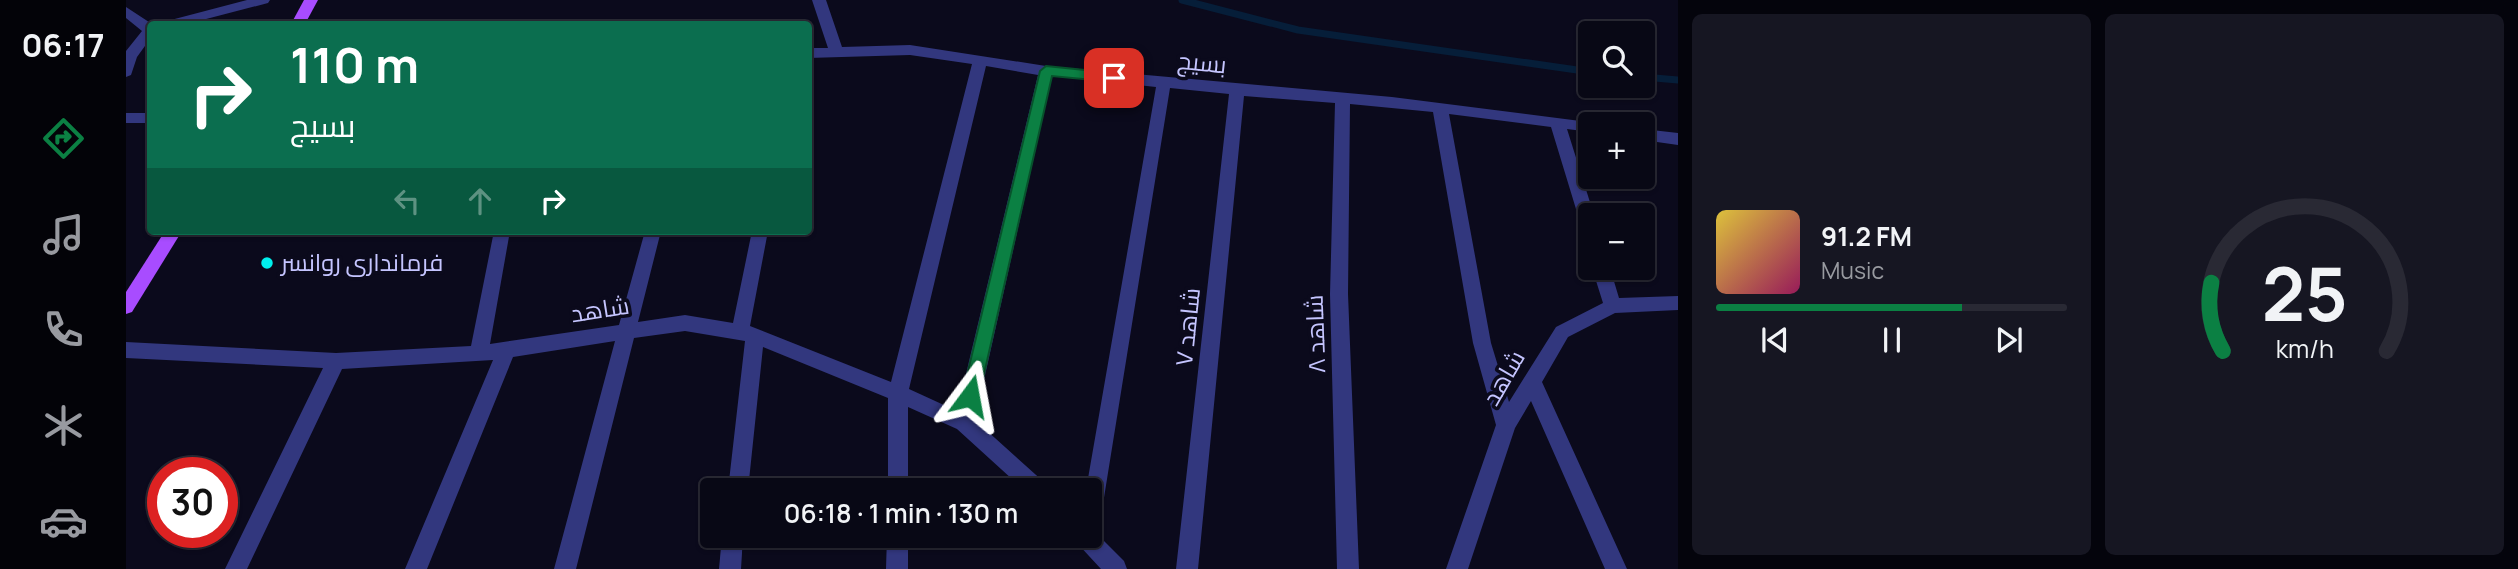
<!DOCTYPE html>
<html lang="en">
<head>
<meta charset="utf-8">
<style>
	body { margin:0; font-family:Manrope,Cairo,sans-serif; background:#161622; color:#f1f3f6; height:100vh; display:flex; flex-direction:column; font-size:26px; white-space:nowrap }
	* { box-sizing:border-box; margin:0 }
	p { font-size:23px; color:#989aa0 }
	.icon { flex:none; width:38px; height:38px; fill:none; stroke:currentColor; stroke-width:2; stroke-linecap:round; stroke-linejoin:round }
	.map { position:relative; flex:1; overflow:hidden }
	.drawer { display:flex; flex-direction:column; gap:14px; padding:14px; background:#04040c; width:840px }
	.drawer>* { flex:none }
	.banner { position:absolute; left:21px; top:21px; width:665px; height:214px; border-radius:7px; box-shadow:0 2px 5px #0004,0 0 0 2px #292934; background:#0b6e4f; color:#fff; overflow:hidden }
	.tools { position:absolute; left:1452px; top:21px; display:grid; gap:14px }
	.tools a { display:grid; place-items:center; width:77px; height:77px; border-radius:7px; background:#080815; box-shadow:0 2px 5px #0004,0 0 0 2px #292934; font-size:35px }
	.speed { position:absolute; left:21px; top:457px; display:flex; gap:14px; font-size:35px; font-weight:700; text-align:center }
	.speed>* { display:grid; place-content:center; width:91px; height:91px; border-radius:50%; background:#080815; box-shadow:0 2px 5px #0004,0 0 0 2px #292934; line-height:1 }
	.speed .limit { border:10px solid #d22; background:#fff; color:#111 }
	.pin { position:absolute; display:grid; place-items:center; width:60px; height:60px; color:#fff; margin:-30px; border-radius:14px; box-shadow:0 4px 10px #0006 }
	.me { position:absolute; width:77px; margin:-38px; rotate:13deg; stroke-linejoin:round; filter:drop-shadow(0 0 5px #0008) }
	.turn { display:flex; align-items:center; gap:24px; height:147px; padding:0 28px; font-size:32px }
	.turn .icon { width:91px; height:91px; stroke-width:2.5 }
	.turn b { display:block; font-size:49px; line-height:60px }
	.lanes { display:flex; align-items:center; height:66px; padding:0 28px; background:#0003; justify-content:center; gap:35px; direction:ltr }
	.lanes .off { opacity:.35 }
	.drawer .tile { flex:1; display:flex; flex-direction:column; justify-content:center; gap:10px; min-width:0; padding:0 24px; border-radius:10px; background:#161622 }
	.drawer .dial { align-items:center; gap:0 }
	.dial svg { height:182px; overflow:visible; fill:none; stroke:#292934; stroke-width:7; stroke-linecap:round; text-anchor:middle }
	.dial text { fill:#f1f3f6; stroke:none }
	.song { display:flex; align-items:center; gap:21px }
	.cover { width:84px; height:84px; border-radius:10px; background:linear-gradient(135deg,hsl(50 70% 55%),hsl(330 70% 35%)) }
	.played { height:7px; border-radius:4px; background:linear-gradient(90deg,#0b8043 70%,#292934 70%) }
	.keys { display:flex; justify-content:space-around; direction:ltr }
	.drawer .tiles { flex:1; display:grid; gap:14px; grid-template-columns:repeat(2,1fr) }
	.trip { position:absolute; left:574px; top:478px; width:402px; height:70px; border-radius:7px; background:#080815; box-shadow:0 2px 5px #0004,0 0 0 2px #292934; font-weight:600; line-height:70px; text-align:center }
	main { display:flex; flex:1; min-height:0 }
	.tabs { display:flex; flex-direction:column; width:126px; justify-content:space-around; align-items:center; background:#030308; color:#989aa0 }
	.tabs .icon { width:49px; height:49px }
	.tabs .on { color:#0b8043 }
	.tabs b { font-size:32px; color:#f1f3f6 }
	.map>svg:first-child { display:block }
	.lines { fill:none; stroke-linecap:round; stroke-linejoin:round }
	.stream { stroke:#061e39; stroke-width:7 }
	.minor { fill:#32377e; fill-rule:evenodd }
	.major { fill:#a84cff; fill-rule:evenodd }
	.route { fill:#0b8043; stroke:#07532c; stroke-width:2 }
	.poi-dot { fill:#00f0ed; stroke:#0b0a1c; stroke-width:2.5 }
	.labels { text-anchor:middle; stroke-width:7; stroke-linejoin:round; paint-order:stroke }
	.street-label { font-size:24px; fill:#c5c5ff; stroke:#0b0a1c }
	.poi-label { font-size:24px; fill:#c5c5ff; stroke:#0b0a1c; text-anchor:start }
</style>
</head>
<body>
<main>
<nav class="tabs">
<b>06:17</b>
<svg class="icon on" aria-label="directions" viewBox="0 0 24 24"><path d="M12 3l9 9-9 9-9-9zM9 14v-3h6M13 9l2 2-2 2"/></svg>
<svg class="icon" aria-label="music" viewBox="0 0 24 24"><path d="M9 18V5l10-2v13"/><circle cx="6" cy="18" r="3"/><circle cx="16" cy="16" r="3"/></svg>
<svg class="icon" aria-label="phone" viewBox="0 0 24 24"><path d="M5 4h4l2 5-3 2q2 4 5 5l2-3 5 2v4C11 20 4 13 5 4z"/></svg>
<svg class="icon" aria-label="climate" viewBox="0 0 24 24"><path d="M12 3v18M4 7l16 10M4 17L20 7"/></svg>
<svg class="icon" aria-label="car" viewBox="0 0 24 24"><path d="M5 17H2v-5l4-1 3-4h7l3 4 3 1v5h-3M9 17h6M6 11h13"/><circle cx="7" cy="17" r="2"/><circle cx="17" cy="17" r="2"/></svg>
</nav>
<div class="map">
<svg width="1552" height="569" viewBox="0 0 1552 569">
	<rect width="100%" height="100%" fill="#0b0a1c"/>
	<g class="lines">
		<g class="stream">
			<polyline points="1056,0 1172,30 1465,72"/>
			<polyline points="1517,77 1552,80"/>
		</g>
		<g class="minor">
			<polygon points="121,0 144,0 142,3 61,24 39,24 41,21"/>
			<path d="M686 0H700L716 47 784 45 920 66 1266 97 1470 123 1465 124V132L1441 129 1468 215H1465V238L1457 232 1425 127 1323 114 1365 343 1383 402 1430 327 1477 303 1466 268H1484L1493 298 1552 296V310L1489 313 1442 337 1416 382 1501 569H1479L1405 401 1389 428 1342 569H1320L1370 425 1347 343 1307 112 1224 104 1222 294 1233 569H1211L1204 294 1209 103 1118 96 1072 569H1050L1103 94 1044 88 972 535 998 561 1001 569H975L951 543 947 536H964V490H960L1030 87 926 76 849 420 919 483 922 490H898L831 429 782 407V490H762V398L637 347 622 490H602L619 341 559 331 508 338 450 569H428L489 341 387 357 301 569H279L367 360 216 369 121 569H99L197 368 0 358V342L210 353 345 346 368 231H384L364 344 493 325 519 231H535L512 322 559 315 607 323 626 231H642L624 326 765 382 846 64 784 55 682 58V48H702ZM860 66 912 75 831 411 783 389Z"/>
			<polygon points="0,7 26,24 24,39 11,57 5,75 0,77 0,51 16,31 0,18"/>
			<rect x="0" y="113" width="24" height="10"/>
			<polygon points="1517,129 1552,133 1552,145 1517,140"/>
			<polygon points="596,536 617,536 615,569 593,569"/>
			<polygon points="761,536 782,536 782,569 760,569"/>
		</g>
		<g class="major">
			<polygon points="178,0 192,0 179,24 165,24"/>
			<polygon points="39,231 56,231 6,312 0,314 0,292"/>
		</g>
	</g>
	<polygon class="route" points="920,66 988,73 995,78 988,82 926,76 853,396 850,401 844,403 838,401 836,396 914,71"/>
	<circle class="poi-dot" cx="141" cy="263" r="7"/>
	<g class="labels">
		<g class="street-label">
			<text transform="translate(1076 63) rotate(6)" y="8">بسیج</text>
			<text transform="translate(474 310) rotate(-9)" y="8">شاهد</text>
			<text transform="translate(1062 327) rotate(-84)" y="8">شاهد ۷</text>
			<text transform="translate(1190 334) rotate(-92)" y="8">شاهد ۸</text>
			<text transform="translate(1378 378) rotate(-60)" y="8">شاهد</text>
		</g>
		<g class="poi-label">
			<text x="155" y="271">فرمانداری روانسر</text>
		</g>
	</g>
</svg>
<div class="tools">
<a><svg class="icon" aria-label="search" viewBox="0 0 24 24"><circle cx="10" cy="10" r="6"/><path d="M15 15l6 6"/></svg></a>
<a>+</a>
<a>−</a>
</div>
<div class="speed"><div class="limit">30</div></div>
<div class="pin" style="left:988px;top:78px;background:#d93025"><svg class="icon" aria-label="arrive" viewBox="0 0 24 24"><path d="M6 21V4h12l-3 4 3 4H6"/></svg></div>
<svg class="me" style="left:844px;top:396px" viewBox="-20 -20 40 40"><path d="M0-17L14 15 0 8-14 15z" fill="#0b8043" stroke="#fff" stroke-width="4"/></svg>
<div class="trip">06:18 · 1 min · 130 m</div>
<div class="banner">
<div class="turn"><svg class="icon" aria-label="right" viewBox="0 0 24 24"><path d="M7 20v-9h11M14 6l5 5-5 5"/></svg><div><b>110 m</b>بسیج</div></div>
<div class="lanes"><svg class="icon off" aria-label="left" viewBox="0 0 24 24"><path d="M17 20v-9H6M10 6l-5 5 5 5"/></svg><svg class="icon off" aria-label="ahead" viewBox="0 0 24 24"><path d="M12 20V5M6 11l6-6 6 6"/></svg><svg class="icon" aria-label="right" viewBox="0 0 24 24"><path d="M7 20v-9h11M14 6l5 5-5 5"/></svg></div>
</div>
</div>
<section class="drawer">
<div class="tiles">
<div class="tile">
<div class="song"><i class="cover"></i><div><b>91.2 FM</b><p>Music</p></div></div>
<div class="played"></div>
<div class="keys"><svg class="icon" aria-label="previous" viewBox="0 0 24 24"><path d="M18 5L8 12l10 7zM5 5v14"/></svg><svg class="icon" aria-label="pause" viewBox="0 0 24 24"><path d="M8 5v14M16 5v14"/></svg><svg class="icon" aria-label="next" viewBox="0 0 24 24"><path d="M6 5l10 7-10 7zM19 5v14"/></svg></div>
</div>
<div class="tile dial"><svg viewBox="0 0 100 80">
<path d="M14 69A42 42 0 1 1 86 69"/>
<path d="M14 69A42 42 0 0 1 9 39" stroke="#0b8043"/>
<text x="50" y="56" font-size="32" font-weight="700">25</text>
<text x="50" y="72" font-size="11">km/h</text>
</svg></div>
</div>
</section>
</main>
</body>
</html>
